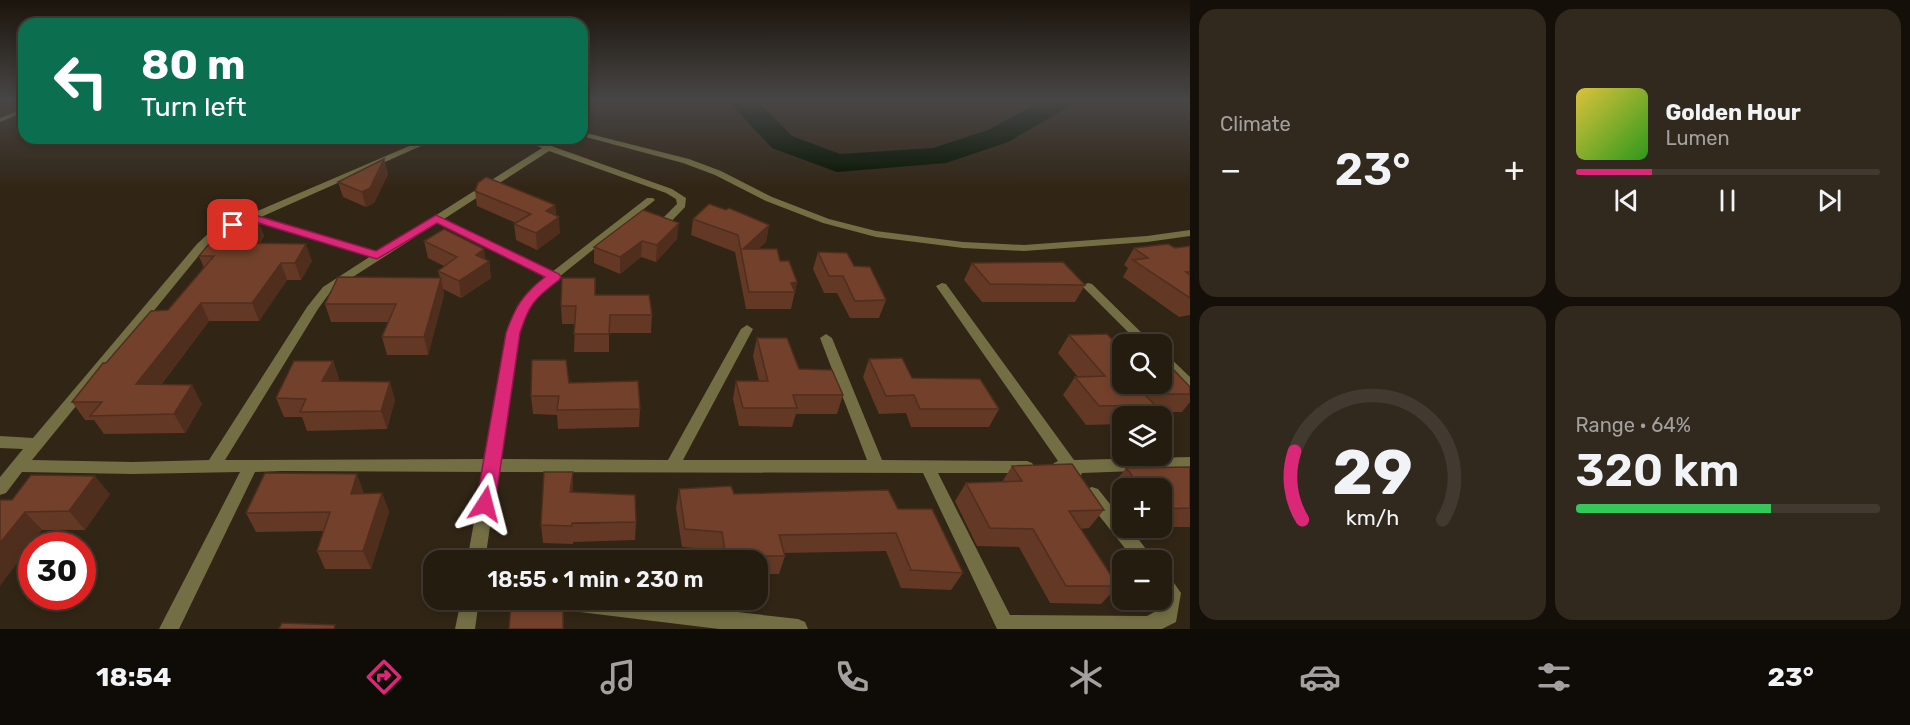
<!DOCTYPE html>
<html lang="en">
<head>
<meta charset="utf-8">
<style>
	body { margin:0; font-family:Rubik,sans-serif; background:#31291e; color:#f1f3f6; height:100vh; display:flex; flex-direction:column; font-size:22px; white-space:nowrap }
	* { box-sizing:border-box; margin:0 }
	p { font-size:20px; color:#a3a19f }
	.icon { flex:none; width:33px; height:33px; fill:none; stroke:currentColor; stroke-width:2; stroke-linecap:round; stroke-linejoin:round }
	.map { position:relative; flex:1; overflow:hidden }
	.sheet { display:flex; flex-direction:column; gap:9px; padding:9px; background:#140f09; width:720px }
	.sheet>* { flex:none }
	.top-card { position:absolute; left:18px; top:18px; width:570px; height:126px; border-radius:18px; box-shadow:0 3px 9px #0003,0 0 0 2px #423a30; background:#0b6e4f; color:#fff; overflow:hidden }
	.buttons { position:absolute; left:1112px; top:334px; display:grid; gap:12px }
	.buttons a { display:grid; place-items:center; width:60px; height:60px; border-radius:12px; background:#251c10; box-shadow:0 3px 9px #0003,0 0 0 2px #423a30; font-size:30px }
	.speed { position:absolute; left:18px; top:532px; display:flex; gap:12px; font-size:30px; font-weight:700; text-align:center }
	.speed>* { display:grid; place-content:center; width:78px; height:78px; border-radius:50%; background:#251c10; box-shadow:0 3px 9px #0003,0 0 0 2px #423a30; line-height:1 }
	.speed .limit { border:9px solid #d22; background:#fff; color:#111 }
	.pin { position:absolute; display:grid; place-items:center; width:51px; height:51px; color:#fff; margin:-26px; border-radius:12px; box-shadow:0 3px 9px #0006 }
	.me { position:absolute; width:66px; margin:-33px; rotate:9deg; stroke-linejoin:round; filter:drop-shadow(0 0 4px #0008) }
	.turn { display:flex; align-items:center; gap:21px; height:126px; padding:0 24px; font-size:27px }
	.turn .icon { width:78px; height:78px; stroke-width:2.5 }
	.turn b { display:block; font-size:42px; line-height:51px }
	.big { font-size:45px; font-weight:600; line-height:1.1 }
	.sheet .card { flex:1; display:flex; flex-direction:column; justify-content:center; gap:9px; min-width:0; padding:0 21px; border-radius:18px; background:#31291e }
	.sheet .dial { align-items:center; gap:0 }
	.dial svg { height:156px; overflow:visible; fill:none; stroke:#423a30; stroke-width:7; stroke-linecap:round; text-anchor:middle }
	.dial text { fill:#f1f3f6; stroke:none }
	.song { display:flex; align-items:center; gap:18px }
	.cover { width:72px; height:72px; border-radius:9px; background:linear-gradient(135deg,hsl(50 70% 55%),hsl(110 70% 35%)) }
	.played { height:6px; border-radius:3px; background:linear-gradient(90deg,#db2777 25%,#423a30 25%) }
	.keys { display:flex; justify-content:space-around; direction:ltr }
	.heat { display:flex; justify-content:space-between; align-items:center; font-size:33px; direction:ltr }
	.charge { height:9px; border-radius:4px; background:linear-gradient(90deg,#34c759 64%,#423a30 0) }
	.sheet .tiles { flex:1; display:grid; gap:9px; grid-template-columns:repeat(2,1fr) }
	.trip { position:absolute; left:423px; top:550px; width:345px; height:60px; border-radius:18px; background:#251c10; box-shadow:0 3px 9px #0003,0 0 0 2px #423a30; font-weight:600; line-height:60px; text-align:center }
	.tabs { display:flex; height:96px; justify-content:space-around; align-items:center; background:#0f0b06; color:#a3a19f }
	.tabs .icon { width:42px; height:42px }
	.tabs .selected { color:#db2777 }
	.tabs b { font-size:27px; color:#f1f3f6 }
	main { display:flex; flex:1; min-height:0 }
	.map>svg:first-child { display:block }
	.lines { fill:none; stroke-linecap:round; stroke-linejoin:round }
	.river { fill:#041300; fill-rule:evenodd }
	.service { fill:#736e44; fill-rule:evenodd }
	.minor { fill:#736e44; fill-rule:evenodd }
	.wall { fill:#633825 }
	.shaded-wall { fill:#502e1e }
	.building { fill:#73412b; stroke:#502e1e; stroke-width:1.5 }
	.route { fill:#db2777; stroke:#8e194d; stroke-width:1.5 }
</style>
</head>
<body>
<main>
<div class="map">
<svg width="1190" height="629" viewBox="0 0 1190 629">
	<rect width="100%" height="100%" fill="#312515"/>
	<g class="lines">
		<polygon class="river" points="728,101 757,101 792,136 840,154 933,148 988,130 1042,101 1073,101 1070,106 1008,142 946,163 837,172 772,148"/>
		<polygon class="service" points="24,108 24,112 0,122 0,118"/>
		<g class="minor">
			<polygon points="16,101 24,101 24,105"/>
			<polygon points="582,132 689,159 721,171 772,197 829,219 876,231 963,242 1024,245 1147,236 1190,230 1190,236 1147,242 1024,251 963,248 876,237 823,223 766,201 715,175 683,163 582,136"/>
			<path d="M428 138H439L261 217 378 252 542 148 517 138H529L672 189 686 198 685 207 664 229H656V225L677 204 676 199 666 193 549 151 444 219 552 272 647 198H653L655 200 539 293 527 310 519 333 500 459 668 460 741 329 747 325 753 329 683 460H867L820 338 826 334 832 338 882 460 1027 461 1032 463 1035 467 1032 471 1027 473H938L1010 615 1147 616 1160 609 1162 595 1161 570 1167 573 1181 593 1176 622 1162 629H997L923 473 498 472 485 561H467L483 472 282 471 255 472 179 629H159L240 472 133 474 22 472 6 493 0 495V477L23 449 0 448V436L33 438 197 244 211 231ZM252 220 371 256 323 287 307 307 209 460 133 462 32 460 205 248 219 235ZM437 223 546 277 531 289 517 306 507 333 485 459 225 460 318 309 331 291Z"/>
			<path d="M942 283 946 284 1074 460 1190 457V469L1082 473 1080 477C1074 479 1070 478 1066 473L1054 471 1051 467 1054 463 1058 461 936 286Z"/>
			<polygon points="1088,283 1092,284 1154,345 1141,345 1082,286"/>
			<polygon points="1161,353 1166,354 1190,377 1190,390 1185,388 1161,365"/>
			<polygon points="1092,487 1098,489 1122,519 1122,528 1130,528 1155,561 1135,561 1086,499 1084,494 1086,489"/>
			<polygon points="461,600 479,600 475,629 455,629"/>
			<polygon points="546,600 632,600 798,619 805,622 808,629 719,629 555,609 548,606"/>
		</g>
	</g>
	<g class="wall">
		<polygon points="384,159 388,174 374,203 366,207 343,197 338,182"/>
		<polygon points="475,191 555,205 556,215 560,233 537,250 516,240 514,224 516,223 477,206"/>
		<polygon points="643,210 677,239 656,262 641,257 620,274 594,263 594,247"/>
		<polygon points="693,219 769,225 766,242 758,249 780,261 797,282 791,309 746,309 735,252 691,235"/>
		<polygon points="258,220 264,236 259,244 312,261 301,280 287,280 259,321 209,321 161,385 202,404 185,433 104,434 94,420 85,420 72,402 106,363 168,310 204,268 199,256"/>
		<polygon points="424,241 489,261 491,278 461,298 443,289 444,295 428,355 387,355 382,337 388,322 331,322 325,304 440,278 438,271 444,266 428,258"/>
		<polygon points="1190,246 1190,315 1179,317 1123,277 1128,268 1124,265 1134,248 1175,248"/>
		<polygon points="818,252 854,266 886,300 879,318 850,318 837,293 824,293 813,269"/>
		<polygon points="972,263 1085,285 1075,302 982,302 964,280"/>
		<polygon points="595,295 652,315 651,333 609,333 609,352 574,352 575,324 562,324 561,306"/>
		<polygon points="1069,335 1122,384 1190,387 1190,402 1182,412 1150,412 1146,417 1122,417 1122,424 1086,425 1063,395 1075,377 1078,377 1058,353"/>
		<polygon points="757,338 799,369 843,395 837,414 796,414 792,427 739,426 733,399 736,381 759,381 753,356"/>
		<polygon points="869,359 912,378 999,409 989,427 911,427 906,413 879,414 863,377"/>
		<polygon points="333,361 339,379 338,381 395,400 387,429 307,431 302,417 284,417 276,398"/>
		<polygon points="569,383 640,409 639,427 558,429 557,415 533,414 531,396"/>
		<polygon points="1012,466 1104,510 1089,528 1080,529 1118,586 1101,604 1050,603 1019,547 977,546 955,501 966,483 1002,482"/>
		<polygon points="1190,467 1190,527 1161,527 1161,489 1122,489 1122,501 1111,487 1126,468"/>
		<polygon points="357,474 363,494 382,493 389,512 371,569 325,569 317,551 324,531 256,532 246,513"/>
		<polygon points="679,489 898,509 963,573 951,590 901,588 886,551 784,553 785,556 779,574 758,574 758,561 720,561 718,550 682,547 676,508"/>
		<polygon points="110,494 85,530 42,530 12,500"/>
		<polygon points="636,522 635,540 573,542 573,544 543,543 541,525"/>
	</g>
	<g class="shaded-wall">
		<polygon points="384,159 388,174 374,203 366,207 362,192"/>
		<polygon points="555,205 556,219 559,217 560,233 537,250 536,233 546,211"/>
		<polygon points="258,220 264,236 247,260 240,243"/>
		<polygon points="679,223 677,239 656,262 657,245"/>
		<polygon points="769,225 766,242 744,263 743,249"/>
		<polygon points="642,241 641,257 620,274 620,257"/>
		<polygon points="306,244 312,261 301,280 295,263"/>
		<polygon points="484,249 486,263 489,261 491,278 461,298 459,281 476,255"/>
		<polygon points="281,263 287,280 259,321 252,303"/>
		<polygon points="441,278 444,295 428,355 424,337"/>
		<polygon points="797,282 795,292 791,283"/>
		<polygon points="201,303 209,321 147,403 136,384"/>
		<polygon points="333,361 339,379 329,400 322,381"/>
		<polygon points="390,382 395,400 387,429 381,411"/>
		<polygon points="192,385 202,404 185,433 174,414"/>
		<polygon points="573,472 573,491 571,511 570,492"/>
		<polygon points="357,474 364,493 358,512 351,494"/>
		<polygon points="95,476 110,494 85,530 69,511"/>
		<polygon points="382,493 389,512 371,569 363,551"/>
		<polygon points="25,512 42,530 0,586 0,543"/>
	</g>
	<g class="building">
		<polygon points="384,159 370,188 362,192 338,182"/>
		<polygon points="486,177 555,205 546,211 559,217 536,233 514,224 531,214 475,191 478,183"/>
		<polygon points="709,204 726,210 729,208 769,225 743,249 777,249 780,261 789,261 797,282 791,283 795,292 749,292 738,235 693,219"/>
		<polygon points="643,210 679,223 657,245 642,241 620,257 594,247"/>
		<polygon points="229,220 258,220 240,243 306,244 295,263 281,263 252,303 201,303 136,384 192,385 174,414 90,416 102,402 72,402 103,363 106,363 151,311 168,310 214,256 199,256"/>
		<polygon points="444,229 484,249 476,255 489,261 459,281 438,271 457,257 424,241"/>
		<polygon points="1168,244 1175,248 1190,246 1190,272 1186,272 1190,275 1190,298 1133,260 1148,258 1134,248"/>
		<polygon points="818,252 847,253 854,266 870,267 886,300 855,301 843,276 829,276"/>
		<polygon points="1063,262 1085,285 990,284 972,263"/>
		<polygon points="338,277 441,278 424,337 382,337 396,304 325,304"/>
		<polygon points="562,278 595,278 595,295 649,295 652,315 610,315 609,334 574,334 576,306 561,306"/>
		<polygon points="1107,334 1122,350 1122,384 1161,384 1161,368 1172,368 1190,387 1190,394 1144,394 1155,405 1099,406 1075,377 1105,376 1069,335"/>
		<polygon points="757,338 787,338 799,369 832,370 843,395 793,395 797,408 743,408 736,381 768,381"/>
		<polygon points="902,358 912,378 980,379 999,409 920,409 914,395 886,396 869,359"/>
		<polygon points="532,360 566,360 569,383 638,381 640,409 557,410 559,396 531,396"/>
		<polygon points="294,361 333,361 322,381 390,382 381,411 300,412 306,399 276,398"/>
		<polygon points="1072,464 1104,510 1069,511 1118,586 1066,586 1033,529 990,528 966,483 1022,481 1012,466"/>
		<polygon points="1190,467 1190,508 1161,509 1161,489 1143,489 1126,468"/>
		<polygon points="544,472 573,472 570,492 635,495 636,522 572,523 572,526 541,525"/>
		<polygon points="265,473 357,474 351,494 382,493 363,551 317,551 330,512 246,513"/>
		<polygon points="31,475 95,476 69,511 25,512 0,543 0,500 12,500"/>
		<polygon points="731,486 734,494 888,490 898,509 932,509 963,573 911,570 896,533 779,535 785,556 726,556 722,532 685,529 679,489"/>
		<polygon points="511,605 563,606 563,629 509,629"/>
		<polygon points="282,623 335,625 334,629 279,629"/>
	</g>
	<linearGradient id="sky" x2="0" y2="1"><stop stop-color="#1b140c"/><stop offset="0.53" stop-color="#484646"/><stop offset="1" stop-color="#484646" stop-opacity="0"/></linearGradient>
	<rect width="1190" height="189" fill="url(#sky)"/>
	<path class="route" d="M251 214 376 251 436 215 559 274 561 277 559 280C535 298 529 304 520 333L495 504 492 510 485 512 479 510 476 504 506 333C515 307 523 294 545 277L437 223 377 259 252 221 233 228 227 225Z"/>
</svg>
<div class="buttons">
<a><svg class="icon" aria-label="search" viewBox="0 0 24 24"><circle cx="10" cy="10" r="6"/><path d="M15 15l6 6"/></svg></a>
<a><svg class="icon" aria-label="layers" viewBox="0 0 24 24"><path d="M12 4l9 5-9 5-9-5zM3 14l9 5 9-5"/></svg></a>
<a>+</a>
<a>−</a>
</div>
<div class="speed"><div class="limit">30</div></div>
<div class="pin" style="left:233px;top:225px;background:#d93025"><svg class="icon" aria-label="arrive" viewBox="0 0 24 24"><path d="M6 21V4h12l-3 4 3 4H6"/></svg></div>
<svg class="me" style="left:485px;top:504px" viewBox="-20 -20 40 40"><path d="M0-17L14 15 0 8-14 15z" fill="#db2777" stroke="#fff" stroke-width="4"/></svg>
<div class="trip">18:55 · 1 min · 230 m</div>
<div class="top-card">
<div class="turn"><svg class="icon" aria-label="left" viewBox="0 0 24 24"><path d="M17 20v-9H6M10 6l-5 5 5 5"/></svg><div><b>80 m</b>Turn left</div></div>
</div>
</div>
<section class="sheet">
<div class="tiles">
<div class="card"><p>Climate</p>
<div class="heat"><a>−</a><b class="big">23°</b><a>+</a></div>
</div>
<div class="card">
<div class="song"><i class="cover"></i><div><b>Golden Hour</b><p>Lumen</p></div></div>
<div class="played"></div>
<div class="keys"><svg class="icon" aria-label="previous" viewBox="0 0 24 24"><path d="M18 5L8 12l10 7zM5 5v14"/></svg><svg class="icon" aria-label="pause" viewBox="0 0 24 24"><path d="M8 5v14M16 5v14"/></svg><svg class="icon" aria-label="next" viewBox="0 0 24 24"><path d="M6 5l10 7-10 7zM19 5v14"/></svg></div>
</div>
<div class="card dial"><svg viewBox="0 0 100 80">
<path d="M14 69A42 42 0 1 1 86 69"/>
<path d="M14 69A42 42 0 0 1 10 34" stroke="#db2777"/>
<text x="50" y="56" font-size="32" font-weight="700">29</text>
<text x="50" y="72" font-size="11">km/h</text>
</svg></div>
<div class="card"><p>Range · 64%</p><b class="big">320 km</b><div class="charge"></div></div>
</div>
</section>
</main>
<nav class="tabs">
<b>18:54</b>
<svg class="icon selected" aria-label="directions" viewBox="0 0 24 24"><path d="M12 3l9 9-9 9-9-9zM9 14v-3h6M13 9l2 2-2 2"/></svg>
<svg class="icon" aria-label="music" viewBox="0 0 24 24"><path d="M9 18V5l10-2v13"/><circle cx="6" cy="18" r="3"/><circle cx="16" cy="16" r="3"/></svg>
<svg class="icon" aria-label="phone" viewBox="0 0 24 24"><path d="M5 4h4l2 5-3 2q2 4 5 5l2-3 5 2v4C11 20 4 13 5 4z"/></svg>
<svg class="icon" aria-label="climate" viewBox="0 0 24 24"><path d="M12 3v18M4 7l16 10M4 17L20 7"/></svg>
<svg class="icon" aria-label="car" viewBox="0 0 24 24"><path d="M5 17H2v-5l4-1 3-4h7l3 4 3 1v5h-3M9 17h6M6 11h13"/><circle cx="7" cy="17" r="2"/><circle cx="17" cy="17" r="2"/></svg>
<svg class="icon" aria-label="filters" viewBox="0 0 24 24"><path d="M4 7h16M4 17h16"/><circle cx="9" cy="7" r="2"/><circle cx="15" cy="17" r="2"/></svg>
<b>23°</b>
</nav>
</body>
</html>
